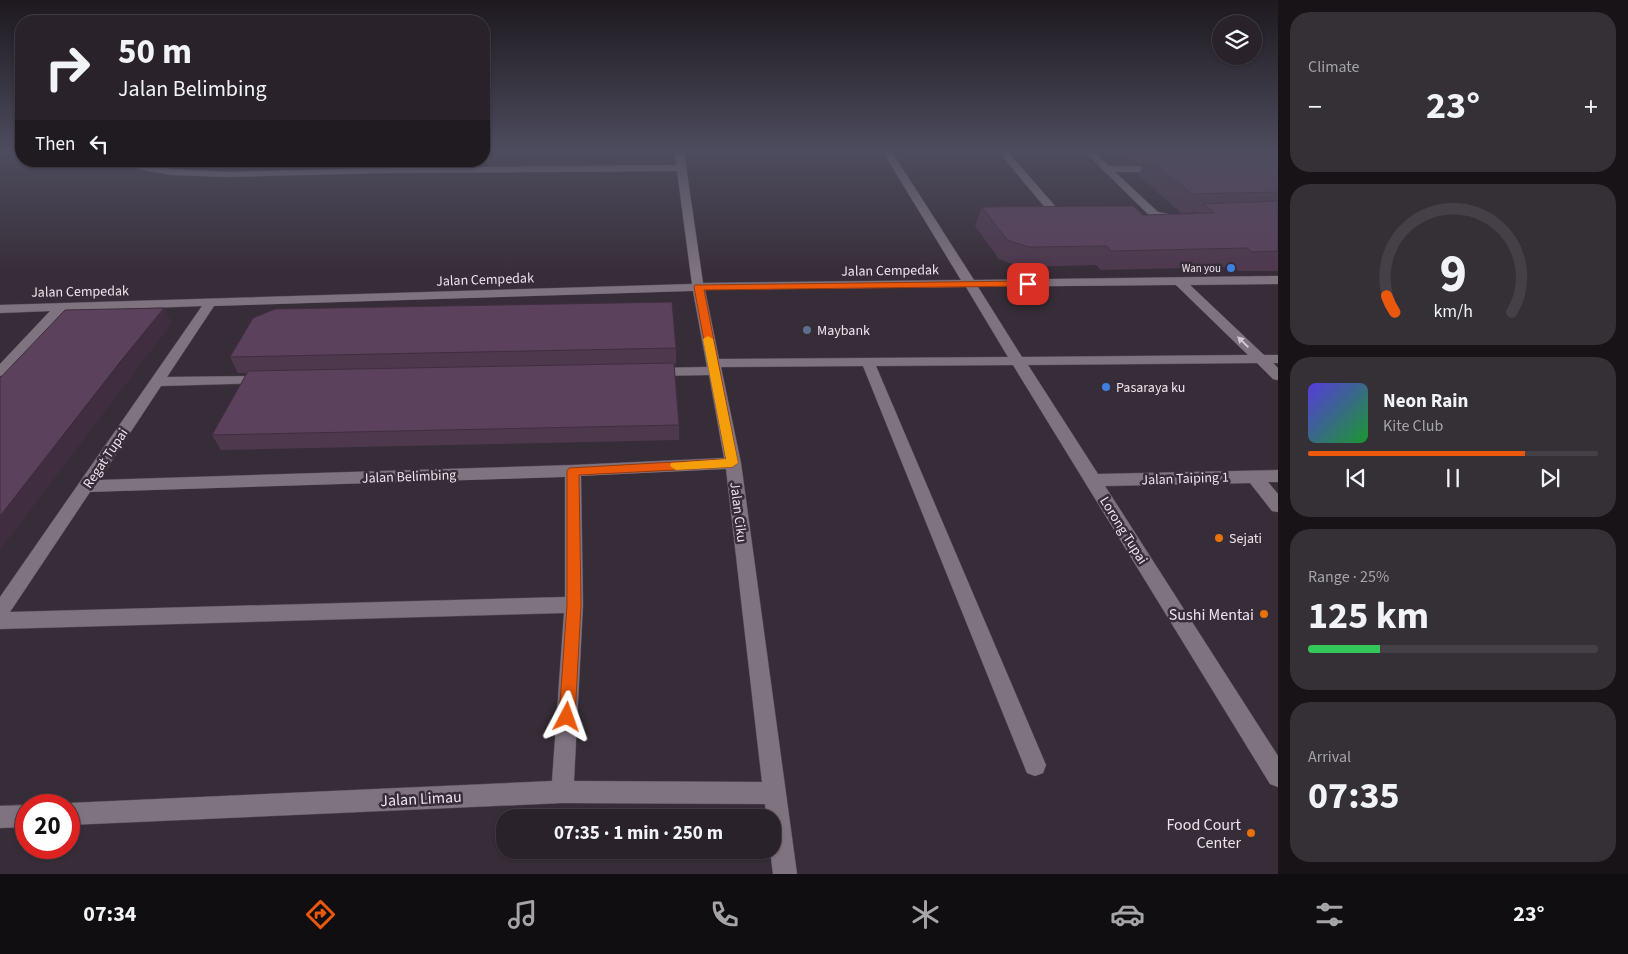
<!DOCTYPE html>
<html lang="en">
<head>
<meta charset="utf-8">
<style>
	body { margin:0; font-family:"Source Sans 3",sans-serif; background:#352f36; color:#f1f3f6; height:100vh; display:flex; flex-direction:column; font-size:19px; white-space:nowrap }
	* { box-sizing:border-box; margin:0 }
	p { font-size:16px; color:#a5a4a8 }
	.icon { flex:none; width:28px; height:28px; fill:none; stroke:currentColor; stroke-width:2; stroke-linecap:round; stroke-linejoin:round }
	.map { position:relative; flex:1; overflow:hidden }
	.sheet { display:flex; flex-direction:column; gap:12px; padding:12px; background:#171317; width:350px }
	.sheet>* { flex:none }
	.top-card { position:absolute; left:15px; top:15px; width:475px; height:152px; border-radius:20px; box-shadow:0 1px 4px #0004,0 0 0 1px #453f47; background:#29222a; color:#f1f3f6; overflow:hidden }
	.fabs { position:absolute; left:1212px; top:15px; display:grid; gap:10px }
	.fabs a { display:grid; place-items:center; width:50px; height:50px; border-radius:50%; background:#29222a; box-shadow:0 1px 4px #0004,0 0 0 1px #453f47; font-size:25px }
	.speed { position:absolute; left:15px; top:794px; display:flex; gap:10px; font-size:25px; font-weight:700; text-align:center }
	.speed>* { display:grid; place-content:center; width:65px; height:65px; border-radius:50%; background:#29222a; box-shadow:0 1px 4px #0004,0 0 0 1px #453f47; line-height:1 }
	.speed .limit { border:8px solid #d22; background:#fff; color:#111 }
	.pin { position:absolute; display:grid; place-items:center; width:42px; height:42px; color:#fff; margin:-21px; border-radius:10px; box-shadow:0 2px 8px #0006 }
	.me { position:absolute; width:55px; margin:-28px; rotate:4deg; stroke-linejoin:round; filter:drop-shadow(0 0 4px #0008) }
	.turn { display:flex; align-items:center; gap:18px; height:105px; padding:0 20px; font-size:22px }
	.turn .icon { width:65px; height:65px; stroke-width:2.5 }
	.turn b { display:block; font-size:35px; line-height:42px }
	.then { display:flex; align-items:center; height:48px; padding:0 20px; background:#0003; gap:10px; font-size:19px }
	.big { font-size:38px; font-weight:700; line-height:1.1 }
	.sheet .tile { flex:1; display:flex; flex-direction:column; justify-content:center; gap:8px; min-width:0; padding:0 18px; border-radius:20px; background:#352f36 }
	.sheet .dial { align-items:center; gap:0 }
	.dial svg { height:130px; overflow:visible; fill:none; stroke:#453f47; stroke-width:7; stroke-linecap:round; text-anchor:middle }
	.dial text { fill:#f1f3f6; stroke:none }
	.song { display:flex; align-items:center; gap:15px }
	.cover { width:60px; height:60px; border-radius:8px; background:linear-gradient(135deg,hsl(250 70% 55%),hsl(130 70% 35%)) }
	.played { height:5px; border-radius:2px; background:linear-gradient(90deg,#ea580c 75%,#453f47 75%) }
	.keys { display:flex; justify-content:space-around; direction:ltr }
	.heat { display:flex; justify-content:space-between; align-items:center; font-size:28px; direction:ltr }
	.charge { height:8px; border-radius:4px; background:linear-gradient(90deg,#34c759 25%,#453f47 0) }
	.trip { position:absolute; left:496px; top:809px; width:285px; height:50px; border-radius:20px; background:#29222a; box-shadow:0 1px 4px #0004,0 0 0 1px #453f47; font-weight:700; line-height:50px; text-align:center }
	.tab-bar { display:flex; height:80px; justify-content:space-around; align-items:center; background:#100e11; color:#a5a4a8 }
	.tab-bar .icon { width:35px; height:35px }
	.tab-bar .selected { color:#ea580c }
	.tab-bar b { font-size:22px; color:#f1f3f6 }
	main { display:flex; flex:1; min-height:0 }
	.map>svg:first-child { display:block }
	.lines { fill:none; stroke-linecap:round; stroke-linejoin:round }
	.minor-casing { stroke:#534b55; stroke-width:1 }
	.minor { fill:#7f7380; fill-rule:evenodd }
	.wall { fill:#4e384e }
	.shaded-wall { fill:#402e40 }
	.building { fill:#5b415b; stroke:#402e40 }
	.oneway { fill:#d0c8d1 }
	.route { fill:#ea580c; stroke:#983908 }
	.slow { fill:#f59e0b }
	.shop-dot { fill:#3f7fe0; stroke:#372d38; stroke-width:2 }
	.service-dot { fill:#5c6f8a; stroke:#372d38; stroke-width:2 }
	.food-dot { fill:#e8710a; stroke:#372d38; stroke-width:2 }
	.labels { text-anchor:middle; stroke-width:5; stroke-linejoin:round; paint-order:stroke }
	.far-poi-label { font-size:11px; fill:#ebe4ec; stroke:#372d38; text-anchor:end }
	.street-label { font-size:14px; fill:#ebe4ec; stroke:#372d38 }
	.poi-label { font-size:14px; fill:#ebe4ec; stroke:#372d38; text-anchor:start }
	.near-poi-label { font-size:16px; fill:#ebe4ec; stroke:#372d38; text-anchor:end }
	.near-street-label { font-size:16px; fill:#ebe4ec; stroke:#372d38 }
</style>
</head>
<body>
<main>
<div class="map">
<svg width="1278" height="874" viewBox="0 0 1278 874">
	<rect width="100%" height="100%" fill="#372d38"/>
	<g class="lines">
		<defs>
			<g id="minor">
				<polygon points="484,152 490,152 489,160 484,163 480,161 484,161"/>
				<path d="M675 152H684L703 283 961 280 883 152H892L974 280 1278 276V284L1190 285 1264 355H1278V363H1273L1278 368V380L1273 379 1257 363 1028 365 1098 474 1278 470V482H1268L1278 494V512L1272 511 1250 483 1105 486 1278 756V787L1270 784 1013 365 876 366 1046 765 1043 773 1035 776 1027 773 863 366 721 367 741 463 797 874H773L770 850H772V818H766L765 804 562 803 69 825V805H63L69 803 552 781 564 613 0 629V597L202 306 64 311 5 375 0 376V364L50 311 0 313V305L692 284 677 171 385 173 228 177 171 175 143 170 110 161H127L171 169 228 172 385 168 676 165ZM1176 285 1248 355 1022 357 978 287ZM966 287 1008 357 719 359 705 290ZM693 291 707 367 654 368 649 369 647 372 649 375 654 376 709 375 724 458 573 465 99 480 161 386 268 383 270 380 268 377 263 376 167 377 214 306ZM726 469 762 782 574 781 583 605 581 476ZM565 477V597L10 612 90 492Z"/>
				<polygon points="999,152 1008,152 1056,207 1056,211 1048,211"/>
				<polygon points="1085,152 1094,152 1109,166 1165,167 1167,169 1162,172 1115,172 1158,212 1178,216 1179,218 1178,220 1151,217"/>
				<polygon points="26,805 26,827 0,828 0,806"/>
			</g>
		</defs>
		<use href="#minor" class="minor-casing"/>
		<use href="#minor" class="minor"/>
	</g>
	<g class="wall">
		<polygon points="1122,152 1278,152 1278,271 1238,271 1234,267 1101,270 1096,265 1021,267 999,259 975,226 982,207 1143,215 1197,214 1198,212 1181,213 1138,175 1144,164 1136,164"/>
		<polygon points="676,348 676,364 674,365 679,425 679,440 221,450 212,435 247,373 238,373 230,357"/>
	</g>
	<polygon class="shaded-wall" points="164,308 172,323 0,550 0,516"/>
	<g class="building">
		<polygon points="1278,155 1278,192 1192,194 1147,158"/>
		<polygon points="1278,201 1278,251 1252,252 1247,248 1111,251 1107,246 1029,247 1007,240 982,207 1133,206 1143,215 1215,213 1203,204"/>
		<polygon points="672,302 676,348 230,357 253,318 275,309"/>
		<polygon points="164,308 120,362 0,516 0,378 65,310"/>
		<polygon points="674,363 679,425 212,435 248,371"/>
	</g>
	<defs><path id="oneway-solid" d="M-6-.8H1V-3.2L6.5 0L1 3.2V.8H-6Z" transform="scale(1.25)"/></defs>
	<use class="oneway" href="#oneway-solid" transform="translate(1243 342) rotate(-136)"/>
	<linearGradient id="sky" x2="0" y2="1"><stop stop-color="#1e191f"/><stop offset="0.55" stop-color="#4d4c5e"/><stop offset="1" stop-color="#4d4c5e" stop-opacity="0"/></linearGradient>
	<rect width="1278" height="274" fill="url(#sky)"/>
	<polygon class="route" points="1028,281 1032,284 1031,286 704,290 738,463 732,467 579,475 581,605 575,717 572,723 567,725 561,723 559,717 567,605 567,471 569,468 726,459 694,287 695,285"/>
	<polygon class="slow" points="708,336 713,339 738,463 732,467 676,470 670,466 671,463 726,459 703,339"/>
	<g class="shop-dot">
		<circle cx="1231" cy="268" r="5"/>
		<circle cx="1106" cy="387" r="5"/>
	</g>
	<circle class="service-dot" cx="807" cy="330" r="5"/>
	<g class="food-dot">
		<circle cx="1219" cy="538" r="5"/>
		<circle cx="1264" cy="614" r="5"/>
		<circle cx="1251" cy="833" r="5"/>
	</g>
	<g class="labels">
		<g class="far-poi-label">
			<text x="1221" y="272">Wan you</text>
		</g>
		<g class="street-label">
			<text transform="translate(890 270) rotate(-1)" y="5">Jalan Cempedak</text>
			<text transform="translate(485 279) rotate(-2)" y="5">Jalan Cempedak</text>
			<text transform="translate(80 291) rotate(-1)" y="5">Jalan Cempedak</text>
			<text transform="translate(105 458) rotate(-56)" y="5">Regat Tupai</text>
			<text transform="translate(409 476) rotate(-2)" y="5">Jalan Belimbing</text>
			<text transform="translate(1185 478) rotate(-2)" y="5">Jalan Taiping 1</text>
			<text transform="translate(739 512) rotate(83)" y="5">Jalan Ciku</text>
			<text transform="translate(1124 530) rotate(58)" y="5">Lorong Tupai</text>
		</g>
		<g class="poi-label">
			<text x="817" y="335">Maybank</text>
			<text x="1116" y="392">Pasaraya ku</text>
			<text x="1229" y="543">Sejati</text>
		</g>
		<g class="near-poi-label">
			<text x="1254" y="620">Sushi Mentai</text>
			<text x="1241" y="830">Food Court<tspan x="1241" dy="18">Center</tspan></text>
		</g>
		<g class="near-street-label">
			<text transform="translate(421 798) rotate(-3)" y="6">Jalan Limau</text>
		</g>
	</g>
</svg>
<div class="fabs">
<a><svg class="icon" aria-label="layers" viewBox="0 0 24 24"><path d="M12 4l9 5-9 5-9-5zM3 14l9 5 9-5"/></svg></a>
</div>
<div class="speed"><div class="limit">20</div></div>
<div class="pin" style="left:1028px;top:284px;background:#d93025"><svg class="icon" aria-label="arrive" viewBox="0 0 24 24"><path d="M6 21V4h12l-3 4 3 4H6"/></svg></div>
<svg class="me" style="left:567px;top:717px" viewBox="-20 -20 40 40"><path d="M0-17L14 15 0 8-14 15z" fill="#ea580c" stroke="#fff" stroke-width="4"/></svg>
<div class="trip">07:35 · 1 min · 250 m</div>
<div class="top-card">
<div class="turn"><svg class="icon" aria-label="right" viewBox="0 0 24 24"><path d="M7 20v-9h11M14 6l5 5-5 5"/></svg><div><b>50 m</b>Jalan Belimbing</div></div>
<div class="then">Then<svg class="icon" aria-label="left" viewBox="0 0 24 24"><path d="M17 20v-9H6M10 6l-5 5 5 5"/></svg></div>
</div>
</div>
<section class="sheet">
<div class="tile"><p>Climate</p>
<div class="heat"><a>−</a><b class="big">23°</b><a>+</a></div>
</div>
<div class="tile dial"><svg viewBox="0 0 100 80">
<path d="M14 69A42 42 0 1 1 86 69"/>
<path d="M14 69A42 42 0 0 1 9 59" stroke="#ea580c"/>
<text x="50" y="56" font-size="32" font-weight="700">9</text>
<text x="50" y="72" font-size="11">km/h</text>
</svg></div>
<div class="tile">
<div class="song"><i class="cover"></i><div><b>Neon Rain</b><p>Kite Club</p></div></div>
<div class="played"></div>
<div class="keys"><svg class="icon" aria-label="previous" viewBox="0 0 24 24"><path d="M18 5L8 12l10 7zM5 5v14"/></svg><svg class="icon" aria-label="pause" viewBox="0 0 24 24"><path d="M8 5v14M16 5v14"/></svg><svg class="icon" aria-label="next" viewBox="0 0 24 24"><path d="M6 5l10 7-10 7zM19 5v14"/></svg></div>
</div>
<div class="tile"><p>Range · 25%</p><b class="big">125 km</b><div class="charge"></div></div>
<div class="tile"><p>Arrival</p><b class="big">07:35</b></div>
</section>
</main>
<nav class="tab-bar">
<b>07:34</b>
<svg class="icon selected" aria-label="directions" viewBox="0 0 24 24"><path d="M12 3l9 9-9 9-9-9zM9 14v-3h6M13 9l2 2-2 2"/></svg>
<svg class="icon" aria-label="music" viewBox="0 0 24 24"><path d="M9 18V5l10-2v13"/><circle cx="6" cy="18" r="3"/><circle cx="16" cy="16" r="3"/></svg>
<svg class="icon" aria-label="phone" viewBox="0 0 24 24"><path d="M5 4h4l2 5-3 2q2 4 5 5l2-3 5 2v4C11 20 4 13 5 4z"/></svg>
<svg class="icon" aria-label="climate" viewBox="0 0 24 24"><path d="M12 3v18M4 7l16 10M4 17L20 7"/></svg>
<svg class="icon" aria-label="car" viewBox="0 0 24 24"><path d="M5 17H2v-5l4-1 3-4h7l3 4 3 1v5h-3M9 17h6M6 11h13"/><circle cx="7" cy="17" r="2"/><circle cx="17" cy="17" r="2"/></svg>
<svg class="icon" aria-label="filters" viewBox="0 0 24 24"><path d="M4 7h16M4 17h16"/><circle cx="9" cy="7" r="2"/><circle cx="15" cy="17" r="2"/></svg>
<b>23°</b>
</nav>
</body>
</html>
